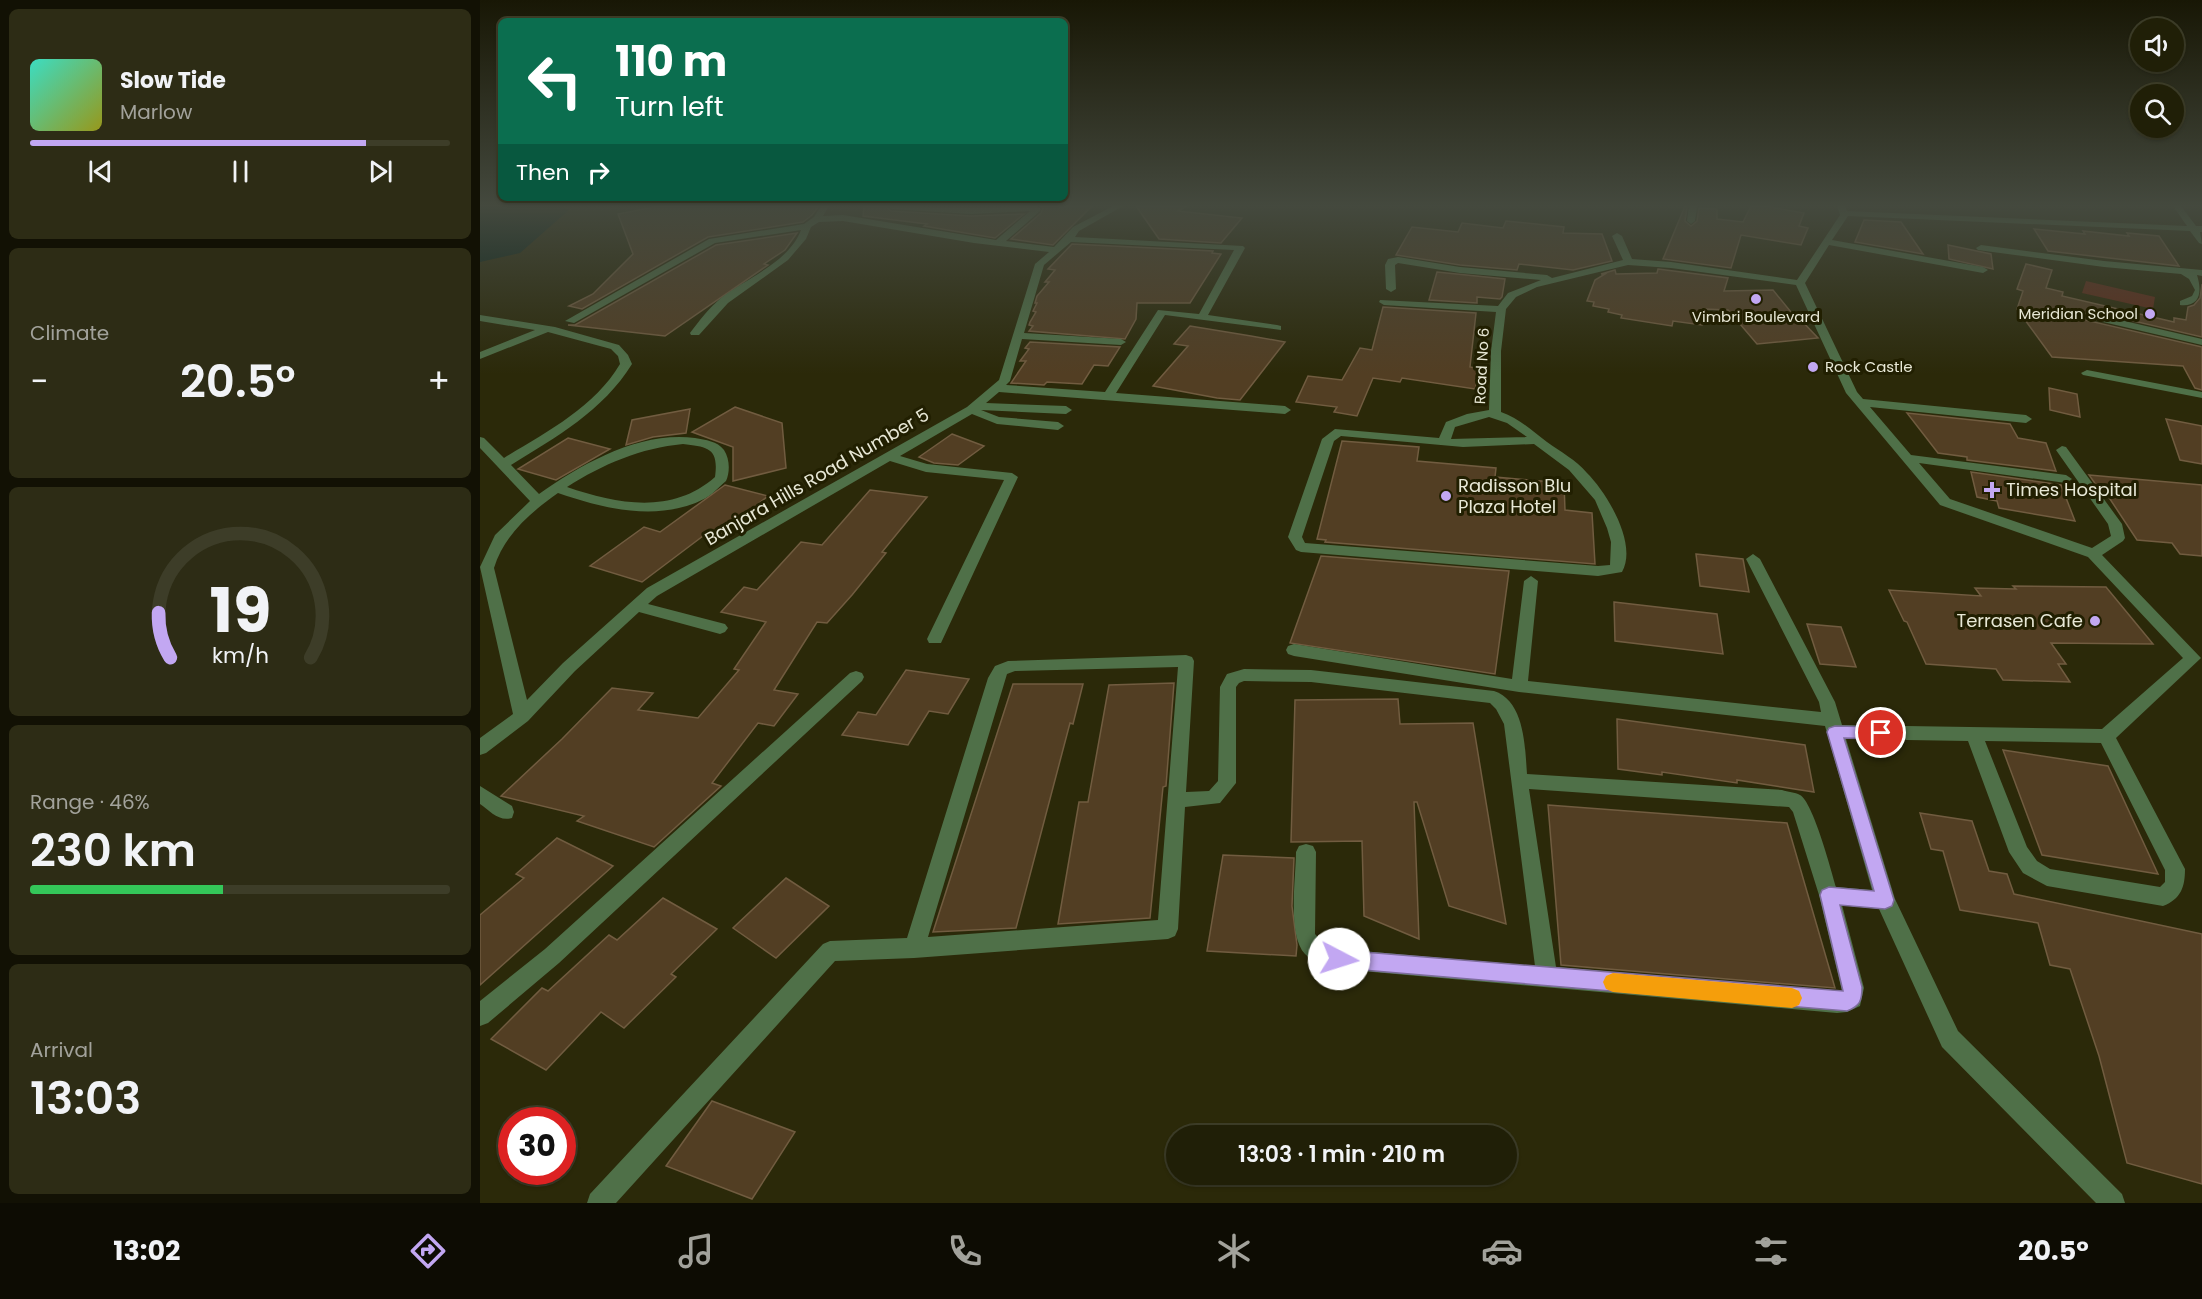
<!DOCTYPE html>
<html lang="en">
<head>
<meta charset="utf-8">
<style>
	body { margin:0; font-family:Poppins,sans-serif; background:#2d2c15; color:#f1f3f6; height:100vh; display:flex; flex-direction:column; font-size:22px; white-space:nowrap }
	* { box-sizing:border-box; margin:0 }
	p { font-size:20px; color:#a2a29b }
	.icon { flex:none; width:33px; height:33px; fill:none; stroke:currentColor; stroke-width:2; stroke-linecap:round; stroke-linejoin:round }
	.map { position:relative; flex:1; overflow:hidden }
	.drawer { display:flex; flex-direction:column; gap:9px; padding:9px; background:#121104; width:480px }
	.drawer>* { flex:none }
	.banner { position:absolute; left:18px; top:18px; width:570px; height:183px; border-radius:9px; box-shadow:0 2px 4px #0004,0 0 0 2px #3d3d28; background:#0b6e4f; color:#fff; overflow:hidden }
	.fabs { position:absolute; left:1650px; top:18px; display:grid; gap:12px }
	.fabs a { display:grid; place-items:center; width:54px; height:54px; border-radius:50%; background:#201f07; box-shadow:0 2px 4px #0004,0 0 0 2px #3d3d28; font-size:30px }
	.speed { position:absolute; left:18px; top:1107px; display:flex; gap:12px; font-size:30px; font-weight:700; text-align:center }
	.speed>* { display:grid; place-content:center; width:78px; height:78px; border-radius:50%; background:#201f07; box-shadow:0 2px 4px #0004,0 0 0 2px #3d3d28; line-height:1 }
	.speed .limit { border:9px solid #d22; background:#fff; color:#111 }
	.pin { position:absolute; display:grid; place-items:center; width:51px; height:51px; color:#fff; margin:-26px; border:3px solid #fff; border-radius:50%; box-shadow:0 2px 6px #0007 }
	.me { position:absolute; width:66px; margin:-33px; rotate:95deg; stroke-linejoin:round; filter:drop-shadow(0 0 4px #0008) }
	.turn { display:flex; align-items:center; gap:21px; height:126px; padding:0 18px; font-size:27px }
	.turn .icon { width:78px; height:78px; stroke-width:2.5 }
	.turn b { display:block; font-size:42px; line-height:51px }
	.then { display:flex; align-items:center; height:57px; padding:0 18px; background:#0003; gap:12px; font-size:22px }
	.big { font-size:45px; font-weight:600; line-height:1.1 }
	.drawer .widget { flex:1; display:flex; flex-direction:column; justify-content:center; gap:9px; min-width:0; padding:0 21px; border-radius:9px; background:#2d2c15 }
	.drawer .dial { align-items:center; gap:0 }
	.dial svg { height:156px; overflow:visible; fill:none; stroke:#3d3d28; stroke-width:7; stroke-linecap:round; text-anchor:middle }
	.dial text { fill:#f1f3f6; stroke:none }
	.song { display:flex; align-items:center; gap:18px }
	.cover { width:72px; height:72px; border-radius:9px; background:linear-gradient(135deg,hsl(170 70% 55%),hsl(60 70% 35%)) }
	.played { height:6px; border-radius:3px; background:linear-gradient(90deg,#c2a7f2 80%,#3d3d28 80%) }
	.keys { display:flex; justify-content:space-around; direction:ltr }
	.heat { display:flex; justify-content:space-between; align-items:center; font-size:33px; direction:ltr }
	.charge { height:9px; border-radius:4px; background:linear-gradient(90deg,#34c759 46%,#3d3d28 0) }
	.trip { position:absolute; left:686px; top:1125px; width:351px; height:60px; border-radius:30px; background:#201f07; box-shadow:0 2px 4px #0004,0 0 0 2px #3d3d28; font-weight:600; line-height:60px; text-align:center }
	.dock { display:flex; height:96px; justify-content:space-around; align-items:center; background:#0d0c03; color:#a2a29b }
	.dock .icon { width:42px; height:42px }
	.dock .selected { color:#c2a7f2 }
	.dock b { font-size:27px; color:#f1f3f6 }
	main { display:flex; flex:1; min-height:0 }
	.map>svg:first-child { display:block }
	.green { fill:#5f2b18 }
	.water { fill:#011f18 }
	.building { fill:#523e23; stroke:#715c40; stroke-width:1.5 }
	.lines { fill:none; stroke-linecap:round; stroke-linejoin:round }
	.minor { fill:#4f7048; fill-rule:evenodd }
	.route { fill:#c2a7f2; stroke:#7e6d9d; stroke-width:1.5 }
	.slow { fill:#f59e0b }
	.poi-dot { fill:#c2a7f2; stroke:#211f01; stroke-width:2 }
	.labels { text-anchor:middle; stroke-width:6; stroke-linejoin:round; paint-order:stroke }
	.far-poi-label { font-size:15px; fill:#e8e8d6; stroke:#211f01; text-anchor:end }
	.far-street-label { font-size:15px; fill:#e8e8d6; stroke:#211f01 }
	.street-label { font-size:18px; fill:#e8e8d6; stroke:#211f01 }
	.poi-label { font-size:18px; fill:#e8e8d6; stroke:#211f01; text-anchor:start }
</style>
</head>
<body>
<main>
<section class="drawer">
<div class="widget">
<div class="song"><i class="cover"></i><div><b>Slow Tide</b><p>Marlow</p></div></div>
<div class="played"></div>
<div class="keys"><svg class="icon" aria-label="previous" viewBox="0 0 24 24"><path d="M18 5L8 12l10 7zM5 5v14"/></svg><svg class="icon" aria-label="pause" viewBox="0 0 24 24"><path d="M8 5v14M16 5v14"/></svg><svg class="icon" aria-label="next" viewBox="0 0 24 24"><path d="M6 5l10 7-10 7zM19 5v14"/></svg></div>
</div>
<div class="widget"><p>Climate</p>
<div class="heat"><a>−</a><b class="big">20.5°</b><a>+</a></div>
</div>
<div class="widget dial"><svg viewBox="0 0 100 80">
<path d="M14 69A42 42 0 1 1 86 69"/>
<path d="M14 69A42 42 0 0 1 8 46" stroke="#c2a7f2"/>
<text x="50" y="56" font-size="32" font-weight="700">19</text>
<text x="50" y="72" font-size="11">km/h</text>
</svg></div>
<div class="widget"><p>Range · 46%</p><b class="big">230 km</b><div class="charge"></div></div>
<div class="widget"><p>Arrival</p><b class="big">13:03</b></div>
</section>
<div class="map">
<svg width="1722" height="1203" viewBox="0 0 1722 1203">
	<rect width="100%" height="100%" fill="#2b2909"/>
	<polygon class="green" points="1606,281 1675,297 1673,309 1602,293"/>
	<polygon class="water" points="0,206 72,206 90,209 40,253 0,262"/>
	<g class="building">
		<polygon points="180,206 339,206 332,215 323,222 228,237 102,309 89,306 113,294 153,254 138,214"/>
		<polygon points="384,206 405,206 411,211 491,216 544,214 515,238 444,226 447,224 383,216"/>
		<polygon points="560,206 612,206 573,245 531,239 561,213 563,208"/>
		<polygon points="656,206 707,206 698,211 762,218 741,243 679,239"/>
		<polygon points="1205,206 1207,207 1205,221 1211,226 1217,221 1219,208 1237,209 1237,219 1263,222 1271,206 1284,206 1324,213 1319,226 1328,228 1321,245 1261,235 1251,268 1183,259"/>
		<polygon points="1384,220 1421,222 1443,254 1375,242"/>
		<polygon points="1026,221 1084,227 1083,233 1122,234 1132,261 1093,270 1039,264 1037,270 980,265 916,255 932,227 978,232 982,223 1023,228"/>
		<polygon points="1554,229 1605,234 1603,231 1649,236 1647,233 1679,236 1699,266 1568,251"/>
		<polygon points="317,233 305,250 284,264 288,265 185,336 88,325 95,325 236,245"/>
		<polygon points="592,244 733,251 732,253 741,254 710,303 657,303 656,319 645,339 549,331 553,326 549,325 550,322 556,312 553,311 557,303 555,303 557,296 569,282 565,282 575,270 568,269"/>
		<polygon points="1468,245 1511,254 1513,269 1469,259"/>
		<polygon points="1546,264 1572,270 1566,288 1583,292 1582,296 1694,322 1694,318 1706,320 1708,307 1714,305 1720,298 1722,284 1722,337 1611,311 1604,314 1605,320 1722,347 1722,390 1715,388 1703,366 1572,357 1537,309 1543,291 1537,289"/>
		<polygon points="1178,269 1248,278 1244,291 1293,290 1315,317 1318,317 1338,338 1277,344 1248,310 1225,309 1222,325 1193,321 1192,326 1141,318 1142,315 1128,312 1129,309 1113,306 1114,302 1107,301 1115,280 1125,274 1121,274 1135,270 1136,274 1177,273"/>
		<polygon points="957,272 1025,279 1022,297 1020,299 997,297 997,303 949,300"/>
		<polygon points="903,307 996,313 990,367 1001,369 995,389 922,378 920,382 893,378 877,416 854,412 857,407 816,402 828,376 862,380 880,348 892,350"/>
		<polygon points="710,326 771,336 805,342 760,400 737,398 673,386 708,346 694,344"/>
		<polygon points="550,342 640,347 628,366 614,365 602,384 567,382 564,385 531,383 546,361 540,361 549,349 545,348"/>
		<polygon points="1569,388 1597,394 1600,417 1570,410"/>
		<polygon points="255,407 302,423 306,468 253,481 253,447 212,432"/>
		<polygon points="210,409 206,433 173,437 146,445 152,420"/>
		<polygon points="1427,413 1530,424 1538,438 1566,443 1576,471 1487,460 1487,457 1458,453"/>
		<polygon points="1686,419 1722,426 1722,464 1700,460"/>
		<polygon points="472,434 504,446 478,465 454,463 439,457"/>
		<polygon points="88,438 130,449 76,480 38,469"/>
		<polygon points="862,441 939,447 937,461 1016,468 1015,477 1084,483 1085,510 1112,513 1115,564 845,542 846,540 837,539"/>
		<polygon points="1491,472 1581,485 1595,521 1519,508 1517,501 1497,497"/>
		<polygon points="1609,475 1722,485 1722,556 1700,554 1692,543 1657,540 1628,496 1624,496"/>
		<polygon points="245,485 288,496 241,533 231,530 162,582 110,566 164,527 180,532"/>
		<polygon points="390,490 447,497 402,552 406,553 372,595 347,623 337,622 294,690 318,694 294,726 278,723 232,783 241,786 174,847 97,821 104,816 21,796 82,739 132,688 173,693 158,710 218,718 259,670 254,669 286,622 241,612 264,587 277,590 321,542 342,545"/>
		<polygon points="1216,554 1263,559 1269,592 1220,586"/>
		<polygon points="841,556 1029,571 1015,674 810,643"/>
		<polygon points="1533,586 1626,587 1673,644 1571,643 1586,664 1578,664 1590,682 1523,680 1516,669 1446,664 1427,622 1424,621 1409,590 1501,596 1495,588 1536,589"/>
		<polygon points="1134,602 1237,614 1243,654 1135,641"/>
		<polygon points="1327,624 1361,627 1376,667 1340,664"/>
		<polygon points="426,670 489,679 468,714 449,711 428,745 362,735 378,712 396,715"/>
		<polygon points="694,683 686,786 683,787 670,918 578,924 599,802 608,802 629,685"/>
		<polygon points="533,684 603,684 593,724 590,723 536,928 453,932"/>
		<polygon points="918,699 920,724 993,723 1026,924 969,906 937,802 934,802 939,939 884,916 882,841 811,842 815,700"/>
		<polygon points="1137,719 1325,745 1334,792 1257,780 1257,783 1182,772 1182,775 1138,769"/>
		<polygon points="1523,750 1628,766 1678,874 1562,855"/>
		<polygon points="1068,805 1307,823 1355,988 1081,965"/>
		<polygon points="1440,813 1492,821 1509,871 1527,874 1534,894 1722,934 1722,1184 1647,1163 1619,1056 1590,969 1570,965 1558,923 1480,910 1463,851 1451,849"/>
		<polygon points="77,838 133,866 0,985 0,915 44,878 36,874"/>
		<polygon points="743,855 814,858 812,906 817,945 816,956 727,951"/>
		<polygon points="306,878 349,906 296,958 253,928"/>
		<polygon points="183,898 237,929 191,974 196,977 144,1028 121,1012 66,1070 11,1039 62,988 68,991 129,935 137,940"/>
		<polygon points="232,1101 315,1132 272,1199 186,1166"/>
	</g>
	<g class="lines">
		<g class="minor">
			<path d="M341 206H349L343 216 363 215 516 240 550 211 491 214 411 209 407 206 491 208 557 206 561 209 560 211 526 241 574 247 593 227 633 206H643L599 231 595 237 763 246 765 248 728 315 797 325 801 326V330L685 315 636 393 805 406 811 410 805 414 519 392 506 403 586 406 592 410 586 414 501 410 519 417 578 422 584 426 578 430 517 424 492 414 420 456 447 464 532 473 538 477 461 643H449L447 639 524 480 446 472 410 461 177 596 168 604 245 624 248 628 245 632 240 634 159 612 95 671 48 721 6 753 0 755V738L33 714 0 567 15 535 50 501 0 448V437L4 438 24 458C66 432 114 408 140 364L138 356 131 349 68 332 0 359V352L55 330 0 321V315L75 327 139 345 148 355 152 364C123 411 76 437 31 465L59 494C103 463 160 431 215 438 226 440 237 441 244 450 250 459 250 472 246 481 239 487 232 495 224 499 179 522 124 509 78 493 51 512 24 535 14 568L47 700 83 663 167 588 487 407 519 380 555 264 569 252 494 243 363 221 339 222 331 227 326 239 308 260 248 303 219 335H211L210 333C219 321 229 308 241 298 267 278 309 262 321 230L235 243 94 323 85 321 229 239 324 224 334 217ZM591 242 754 250 719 314 678 310 625 392 526 385 530 381 542 339 641 345 646 342 641 339 544 333 564 265ZM203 444C228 447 239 448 235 477 192 515 137 504 87 487 123 464 161 448 203 444Z"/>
			<polygon points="1209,206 1217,206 1215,221 1211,224 1207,221"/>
			<path d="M1357 206H1365L1367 211 1707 226 1693 206H1701L1716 226H1722V232H1720L1722 244 1719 243 1710 231 1368 216 1352 240 1503 267 1508 270 1503 273 1349 245 1325 283 1377 392 1383 399 1546 415 1552 419 1546 423 1390 407 1431 455 1586 475 1592 479 1586 483 1439 463 1470 499 1612 548 1631 536 1628 524 1576 450 1582 446 1586 447 1642 524 1645 538 1643 541 1622 555 1721 658 1636 738 1705 869C1705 887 1701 899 1683 906L1567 886 1543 873 1529 852 1488 741 1366 739 1415 899 1478 1031 1642 1194 1645 1203H1616L1462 1047 1399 909 1362 905 1384 988 1380 1006 1367 1012 1357 1013 859 969C848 966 833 963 825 954 807 935 816 878 816 852L819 846 826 844 833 846 836 852 835 934 845 945 859 949 1055 966 1024 724 1016 709 1010 703 831 682 764 681 759 683 756 687V783L740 803 705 807 698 929 695 936 688 939 434 958 355 961 136 1203H107L110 1194 343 944 350 941 427 938 508 678 515 666 528 661 706 655 712 657 714 661 706 792 729 791 738 781 740 687 747 674 764 669 831 670 1014 691C1045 701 1045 748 1047 774L1302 790C1308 792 1315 792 1320 795 1333 802 1351 870 1356 887L1392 890 1345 726 1039 692 814 656 808 654 806 650 808 646 814 644 1032 679 1044 581 1051 576 1058 581 1048 681 1341 712 1339 702 1266 559 1273 554 1280 559 1355 702 1362 725 1622 729 1703 658 1608 557 1460 505 1366 393 1316 285 1191 268 1148 265 1057 287 1036 297 1026 309 1021 351V412C1039 418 1052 431 1067 442 1081 452 1096 460 1107 473 1127 493 1158 544 1142 572L1118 576 821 552 816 550 808 537 842 439 855 429 959 438 966 422 987 414 1009 410 1011 351 1016 312 904 305 899 302 900 300 1018 306 1028 293 1061 280 980 273 918 263 915 265 916 289 911 292 906 289 905 265 908 259 918 257 980 267 1067 275 1072 278 1143 260 1132 236 1137 233 1142 236 1152 259 1191 262 1317 280 1360 215ZM1009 417 1027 423 1047 437 971 439 975 427ZM861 436 983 447 1054 444 1089 470 1115 500 1127 528 1131 542 1130 565 1118 566 825 543 822 537 854 441ZM698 667 678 920 448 937 527 674 535 671ZM1505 741 1621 743 1685 870V882L1680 887 1570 869 1557 861 1547 847ZM1049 789 1309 807 1313 812 1339 895 1362 991 1076 967Z"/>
			<path d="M1501 245 1624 261 1722 270V276L1717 275C1722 291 1721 307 1700 305V301L1712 296 1715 290 1709 279 1701 274 1624 267 1498 250 1496 248Z"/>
			<polygon points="1610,313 1722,339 1722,345 1606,318 1606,314"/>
			<polygon points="1607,370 1722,392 1722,398 1603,375 1601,373"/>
			<polygon points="376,671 382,673 384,677 382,681 79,963 8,1023 0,1026 0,1001 65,949 370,673"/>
			<path d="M0 786 32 806 34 812 32 818C19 822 10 811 0 804Z"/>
		</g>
	</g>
	<linearGradient id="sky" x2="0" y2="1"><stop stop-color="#181705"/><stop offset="0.55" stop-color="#44493e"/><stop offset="1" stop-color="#44493e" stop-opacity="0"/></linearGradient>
	<rect width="1722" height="374" fill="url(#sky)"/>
	<path class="route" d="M1355 726 1401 727 1407 728 1409 733 1407 737 1401 739 1364 738 1414 900 1412 906 1405 909 1360 905 1382 987C1382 1001 1380 1006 1367 1011L859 968 852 966 850 959 852 953 859 950 1363 991 1340 895 1342 890 1349 887 1394 891 1347 732 1349 728Z"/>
	<polygon class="slow" points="1133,973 1312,988 1319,991 1322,998 1319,1005 1312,1008 1133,992 1126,989 1123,982 1126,976"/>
	<g class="poi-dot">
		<circle cx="1276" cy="299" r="6"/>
		<circle cx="1670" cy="314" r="6"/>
		<circle cx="1333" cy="367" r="6"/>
		<path d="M1509 481h6v6h6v6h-6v6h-6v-6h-6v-6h6z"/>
		<circle cx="966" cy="496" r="6"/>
		<circle cx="1615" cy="621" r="6"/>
	</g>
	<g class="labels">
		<g class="far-poi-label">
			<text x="1658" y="319">Meridian School</text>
			<text x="1276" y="322" text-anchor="middle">Vimbri Boulevard</text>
			<text x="1345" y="372" text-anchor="start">Rock Castle</text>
		</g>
		<g class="far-street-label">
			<text transform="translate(1002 366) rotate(-87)" y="5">Road No 6</text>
		</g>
		<g class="street-label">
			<text transform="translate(337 477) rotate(-30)" y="6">Banjara Hills Road Number 5</text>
		</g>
		<g class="poi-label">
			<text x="978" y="492">Radisson Blu<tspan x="978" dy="21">Plaza Hotel</tspan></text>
			<text x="1526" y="496">Times Hospital</text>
			<text x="1603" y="627" text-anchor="end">Terrasen Cafe</text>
		</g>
	</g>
</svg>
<div class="fabs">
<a><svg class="icon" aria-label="sound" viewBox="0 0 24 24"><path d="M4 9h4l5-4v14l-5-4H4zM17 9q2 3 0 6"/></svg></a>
<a><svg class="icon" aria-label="search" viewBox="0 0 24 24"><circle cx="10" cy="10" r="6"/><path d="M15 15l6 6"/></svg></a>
</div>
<div class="speed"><div class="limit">30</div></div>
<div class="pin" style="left:1401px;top:733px;background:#d93025"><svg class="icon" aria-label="arrive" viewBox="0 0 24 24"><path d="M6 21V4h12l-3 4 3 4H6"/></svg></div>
<svg class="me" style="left:859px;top:959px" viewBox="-20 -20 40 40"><circle r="19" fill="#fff"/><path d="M0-13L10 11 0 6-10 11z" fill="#c2a7f2"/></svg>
<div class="trip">13:03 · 1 min · 210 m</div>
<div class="banner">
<div class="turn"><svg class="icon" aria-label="left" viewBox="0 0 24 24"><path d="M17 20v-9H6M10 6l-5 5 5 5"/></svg><div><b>110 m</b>Turn left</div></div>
<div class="then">Then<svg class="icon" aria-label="right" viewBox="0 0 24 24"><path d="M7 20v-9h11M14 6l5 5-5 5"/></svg></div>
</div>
</div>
</main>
<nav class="dock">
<b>13:02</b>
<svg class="icon selected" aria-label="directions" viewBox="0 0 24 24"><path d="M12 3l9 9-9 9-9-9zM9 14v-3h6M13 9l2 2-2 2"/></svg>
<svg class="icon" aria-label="music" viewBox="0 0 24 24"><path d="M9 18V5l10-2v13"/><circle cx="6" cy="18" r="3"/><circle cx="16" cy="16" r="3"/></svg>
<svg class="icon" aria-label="phone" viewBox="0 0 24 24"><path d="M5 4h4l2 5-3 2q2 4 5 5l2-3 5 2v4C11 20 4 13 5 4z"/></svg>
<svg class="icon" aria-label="climate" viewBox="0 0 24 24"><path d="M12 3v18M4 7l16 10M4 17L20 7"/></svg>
<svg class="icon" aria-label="car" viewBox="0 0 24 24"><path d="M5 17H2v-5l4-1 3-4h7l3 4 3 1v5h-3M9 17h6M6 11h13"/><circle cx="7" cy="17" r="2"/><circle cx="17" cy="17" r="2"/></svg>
<svg class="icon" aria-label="filters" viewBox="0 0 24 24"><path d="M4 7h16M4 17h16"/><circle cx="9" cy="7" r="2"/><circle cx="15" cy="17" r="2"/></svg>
<b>20.5°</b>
</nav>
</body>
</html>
